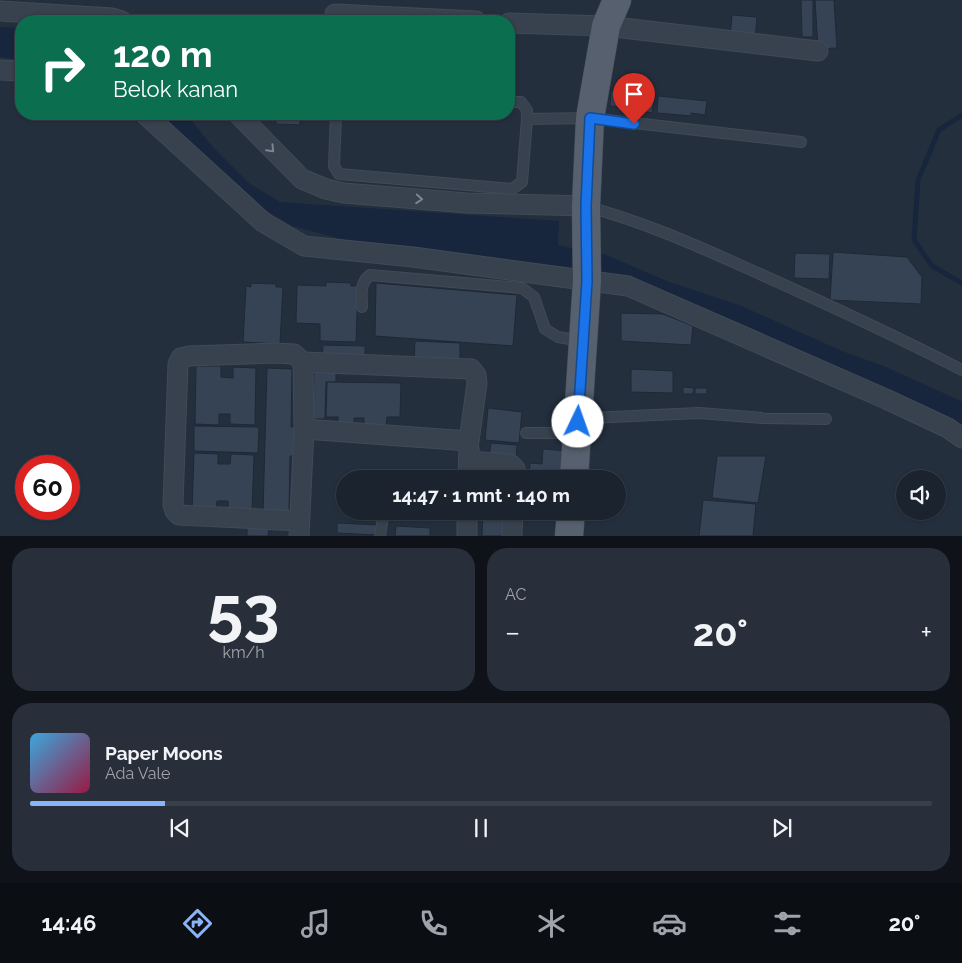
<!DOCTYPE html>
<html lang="id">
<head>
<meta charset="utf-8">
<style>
	body { margin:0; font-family:Raleway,sans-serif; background:#282f3a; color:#f1f3f6; height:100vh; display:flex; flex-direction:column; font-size:19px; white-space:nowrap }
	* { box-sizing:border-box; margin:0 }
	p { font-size:16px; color:#a0a4aa }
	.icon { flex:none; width:28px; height:28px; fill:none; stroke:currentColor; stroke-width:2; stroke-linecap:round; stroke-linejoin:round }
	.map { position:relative; height:536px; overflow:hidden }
	.panel { display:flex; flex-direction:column; gap:12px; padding:12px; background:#0f1319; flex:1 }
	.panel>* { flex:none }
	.hud { position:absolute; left:15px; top:15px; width:500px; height:105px; border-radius:20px; box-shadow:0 1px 4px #0004,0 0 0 1px #39404a; background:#0b6e4f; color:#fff; overflow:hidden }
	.controls { position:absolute; left:896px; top:470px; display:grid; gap:10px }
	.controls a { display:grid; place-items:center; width:50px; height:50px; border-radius:50%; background:#1b232e; box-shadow:0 1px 4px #0004,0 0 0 1px #39404a; font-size:25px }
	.speed { position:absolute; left:15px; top:455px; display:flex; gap:10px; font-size:25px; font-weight:700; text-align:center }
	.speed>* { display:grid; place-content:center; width:65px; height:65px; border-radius:50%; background:#1b232e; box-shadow:0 1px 4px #0004,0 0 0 1px #39404a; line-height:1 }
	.speed .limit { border:8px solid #d22; background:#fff; color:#111 }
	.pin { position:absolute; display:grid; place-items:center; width:42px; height:42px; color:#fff; margin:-51px -21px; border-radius:50% 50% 50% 0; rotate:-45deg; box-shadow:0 0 5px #0007 }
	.pin .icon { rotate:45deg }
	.me { position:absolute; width:55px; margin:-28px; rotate:3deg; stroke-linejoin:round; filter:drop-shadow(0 0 4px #0008) }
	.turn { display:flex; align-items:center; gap:18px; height:105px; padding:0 15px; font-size:22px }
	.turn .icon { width:65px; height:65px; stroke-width:2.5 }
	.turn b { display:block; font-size:35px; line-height:42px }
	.big { font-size:38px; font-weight:700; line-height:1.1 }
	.panel .widget { flex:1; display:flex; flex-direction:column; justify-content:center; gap:8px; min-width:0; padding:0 18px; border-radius:20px; background:#282f3a }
	.panel .dial { align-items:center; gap:0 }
	.dial b { font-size:65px; line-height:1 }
	.song { display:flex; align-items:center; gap:15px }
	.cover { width:60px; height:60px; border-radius:8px; background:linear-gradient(135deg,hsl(200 70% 55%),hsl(340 70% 35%)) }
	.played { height:5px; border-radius:2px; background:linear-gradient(90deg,#8ab4f8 15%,#39404a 15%) }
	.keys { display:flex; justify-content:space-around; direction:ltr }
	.heat { display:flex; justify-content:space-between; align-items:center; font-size:28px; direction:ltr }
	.panel .tiles { flex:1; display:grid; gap:12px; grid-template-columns:1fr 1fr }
	.widget:last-child { grid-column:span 2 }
	.trip { position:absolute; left:336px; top:470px; width:290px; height:50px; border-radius:25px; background:#1b232e; box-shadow:0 1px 4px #0004,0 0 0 1px #39404a; font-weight:700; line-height:50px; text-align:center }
	.tabs { display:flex; height:80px; justify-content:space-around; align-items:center; background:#0b0e12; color:#a0a4aa }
	.tabs .icon { width:35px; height:35px }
	.tabs .on { color:#8ab4f8 }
	.tabs b { font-size:22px; color:#f1f3f6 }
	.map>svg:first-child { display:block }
	.water { fill:#17263c }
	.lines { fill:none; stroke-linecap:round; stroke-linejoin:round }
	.stream { stroke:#17263c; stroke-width:5 }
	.river { stroke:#17263c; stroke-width:30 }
	.building { fill:#364354; stroke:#1f2835 }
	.lane-casing { stroke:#414a57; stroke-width:12 }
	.street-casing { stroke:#414a57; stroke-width:21 }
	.primary-casing { stroke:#414a57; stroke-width:29 }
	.lane { stroke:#38414e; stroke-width:10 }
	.street { stroke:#38414e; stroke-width:19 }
	.primary { stroke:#56606e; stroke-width:28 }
	.oneway { stroke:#7c8592 }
	.route-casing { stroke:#114b97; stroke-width:12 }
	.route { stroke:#1a73e8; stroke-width:9 }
</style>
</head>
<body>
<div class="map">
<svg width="962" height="536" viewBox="0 0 962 536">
	<rect width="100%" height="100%" fill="#242f3e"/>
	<g class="water">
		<polygon points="0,27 21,28 21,60 0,57"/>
		<polygon points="160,114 186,114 212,146 250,184 280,202 559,221 557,266 376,248 292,226 244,197"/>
	</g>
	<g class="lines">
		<polyline class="stream" points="962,115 939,130 918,180 914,240 932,266 962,283"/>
		<polyline class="river" points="519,253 601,269 664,296 736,320 834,364 878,380 962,418"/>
	</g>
	<g class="building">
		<polygon points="801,0 813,0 813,37 802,37"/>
		<polygon points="815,0 834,0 837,48 818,49"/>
		<polygon points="732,15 757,17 755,40 730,38"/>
		<polygon points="611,91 633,93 632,108 610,106"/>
		<polygon points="637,92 655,94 652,113 634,110"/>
		<polygon points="658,96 707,101 705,115 691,113 691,116 657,113"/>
		<polygon points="276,114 300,114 300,125 276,124"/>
		<polygon points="833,252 907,257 922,277 921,304 830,300"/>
		<polygon points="795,253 830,254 829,279 794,278"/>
		<polygon points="326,282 351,283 351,286 358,286 356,342 320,341 320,324 296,323 297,285 326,286"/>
		<polygon points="251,283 276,284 276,287 283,287 280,344 243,342 246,286 251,287"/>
		<polygon points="376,283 517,295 513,346 375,336"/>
		<polygon points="621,313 663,314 693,326 691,345 621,341"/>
		<polygon points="415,341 460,343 460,366 414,364"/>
		<polygon points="323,345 365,346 365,361 322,360"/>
		<polygon points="196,366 221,366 221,377 233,378 233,367 256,368 255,425 230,424 230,414 219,414 219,425 195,424"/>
		<polygon points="267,368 292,369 291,427 295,427 294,456 290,456 289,513 263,513"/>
		<polygon points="631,369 673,371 673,393 631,392"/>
		<polygon points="314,370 336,371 336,382 326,382 325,419 313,419"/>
		<polygon points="327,382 401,383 400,417 387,417 386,427 364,427 364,418 354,418 354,427 338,427 338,417 326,417"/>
		<polygon points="683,387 694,388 693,394 683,394"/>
		<rect x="695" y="388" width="12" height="6"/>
		<polygon points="488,408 522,412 519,443 485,440"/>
		<polygon points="194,426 259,427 258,453 194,451"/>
		<polygon points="491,443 517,445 516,460 489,458"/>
		<polygon points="543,449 568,451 562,479 529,479 530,463 542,464"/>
		<polygon points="194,453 218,454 218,464 230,464 231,454 254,455 252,512 228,512 228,501 217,501 216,512 192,511"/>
		<polygon points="717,456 766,456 758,503 712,498"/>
		<polygon points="485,470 510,472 509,479 485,479"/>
		<polygon points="703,500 756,504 753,536 699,536"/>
		<polygon points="483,511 508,511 507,536 482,536"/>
		<polygon points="337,523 379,525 378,535 337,533"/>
		<polygon points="396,526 430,528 430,536 395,536"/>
		<polygon points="247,527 269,528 268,536 247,536"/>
	</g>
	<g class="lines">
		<defs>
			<g id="lane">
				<polyline points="509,102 521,102 527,110 527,119 590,118 801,142"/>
				<polyline points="336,114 334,166 339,174 512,189 522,182 527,119"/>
				<path d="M588 207C648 223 704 249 760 274 829 305 896 336 962 370"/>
				<path d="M362 307C362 294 359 284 370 275L522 288 534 297 545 329 558 337 582 341"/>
				<polyline points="579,421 590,418 699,413 763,418 826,419"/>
				<polyline points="526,433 575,433"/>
				<polyline points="380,536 384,511"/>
			</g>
			<g id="street">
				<polyline points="0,11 112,18 122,21"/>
				<polyline points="335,14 476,21"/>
				<polyline points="509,23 606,26 818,51"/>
				<polyline points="0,70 21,71"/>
				<polyline points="145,114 263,222 304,246 413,257 628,286 886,399 948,428 962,438"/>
				<polyline points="238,114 302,179 326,189 344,193 467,203 586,206"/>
				<polyline points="303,362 471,369 476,375 477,383 469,441 304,429"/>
				<polyline points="469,461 510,464 515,469 514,479"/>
				<polyline points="468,479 469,448"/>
				<polyline points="299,536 304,429 303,362 294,354 275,353 189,356 181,358 178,364 173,504 175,511 179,515 299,521"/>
				<polyline points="467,536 467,511"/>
				<polyline points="512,536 513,511"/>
			</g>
			<g id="primary">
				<polyline points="574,479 587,281 586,206 590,118 606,26 617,0"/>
				<polyline points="569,536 571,511"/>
			</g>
		</defs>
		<use href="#lane" class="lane-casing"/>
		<use href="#street" class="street-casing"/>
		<use href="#primary" class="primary-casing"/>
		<use href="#lane" class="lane"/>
		<use href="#street" class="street"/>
		<use href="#primary" class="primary"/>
	</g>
	<defs><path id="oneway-chevron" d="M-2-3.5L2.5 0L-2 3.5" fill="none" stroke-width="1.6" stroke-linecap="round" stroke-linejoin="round" transform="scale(1.25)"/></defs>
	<g class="oneway">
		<use href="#oneway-chevron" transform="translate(271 149) rotate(46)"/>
		<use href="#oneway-chevron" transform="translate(419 199) rotate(4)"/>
	</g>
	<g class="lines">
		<defs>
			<polyline id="route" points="578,422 587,281 586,206 590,118 634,124"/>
		</defs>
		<use href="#route" class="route-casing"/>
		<use href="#route" class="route"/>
	</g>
</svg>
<div class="controls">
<a><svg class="icon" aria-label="sound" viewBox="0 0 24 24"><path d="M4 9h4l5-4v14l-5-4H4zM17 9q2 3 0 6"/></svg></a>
</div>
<div class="speed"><div class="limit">60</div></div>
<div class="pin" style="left:634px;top:124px;background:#d93025"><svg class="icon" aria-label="arrive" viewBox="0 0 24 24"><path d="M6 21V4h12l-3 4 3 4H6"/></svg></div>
<svg class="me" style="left:578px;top:422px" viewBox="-20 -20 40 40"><circle r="19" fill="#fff"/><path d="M0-13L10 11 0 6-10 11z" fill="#1a73e8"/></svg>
<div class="trip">14:47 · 1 mnt · 140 m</div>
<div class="hud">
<div class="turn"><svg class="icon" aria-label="right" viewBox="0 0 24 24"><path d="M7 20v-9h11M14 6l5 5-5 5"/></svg><div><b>120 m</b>Belok kanan</div></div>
</div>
</div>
<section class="panel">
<div class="tiles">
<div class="widget dial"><b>53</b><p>km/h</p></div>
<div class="widget"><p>AC</p>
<div class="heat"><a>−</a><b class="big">20°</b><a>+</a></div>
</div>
<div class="widget">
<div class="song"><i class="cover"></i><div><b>Paper Moons</b><p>Ada Vale</p></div></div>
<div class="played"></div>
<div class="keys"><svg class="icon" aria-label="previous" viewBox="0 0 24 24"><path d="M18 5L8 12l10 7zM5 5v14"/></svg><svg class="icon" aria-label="pause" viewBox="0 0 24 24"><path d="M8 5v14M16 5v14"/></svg><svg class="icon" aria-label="next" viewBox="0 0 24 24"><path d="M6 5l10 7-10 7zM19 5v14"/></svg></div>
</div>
</div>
</section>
<nav class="tabs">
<b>14:46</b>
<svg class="icon on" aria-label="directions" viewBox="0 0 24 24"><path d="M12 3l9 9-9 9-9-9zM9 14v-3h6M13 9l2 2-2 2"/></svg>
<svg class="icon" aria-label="music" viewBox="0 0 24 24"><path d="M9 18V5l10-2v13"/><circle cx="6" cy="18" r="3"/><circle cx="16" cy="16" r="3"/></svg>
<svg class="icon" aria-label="phone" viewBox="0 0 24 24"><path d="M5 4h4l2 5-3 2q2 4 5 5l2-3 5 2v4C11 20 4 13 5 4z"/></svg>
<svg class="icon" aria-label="climate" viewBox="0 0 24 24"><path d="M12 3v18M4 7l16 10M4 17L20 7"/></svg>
<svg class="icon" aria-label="car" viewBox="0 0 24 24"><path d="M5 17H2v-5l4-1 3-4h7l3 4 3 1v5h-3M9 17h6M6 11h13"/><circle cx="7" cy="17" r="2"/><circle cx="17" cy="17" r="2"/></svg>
<svg class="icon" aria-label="filters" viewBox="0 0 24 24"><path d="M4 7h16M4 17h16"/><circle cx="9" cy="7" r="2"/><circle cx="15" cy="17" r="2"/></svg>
<b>20°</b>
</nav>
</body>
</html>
